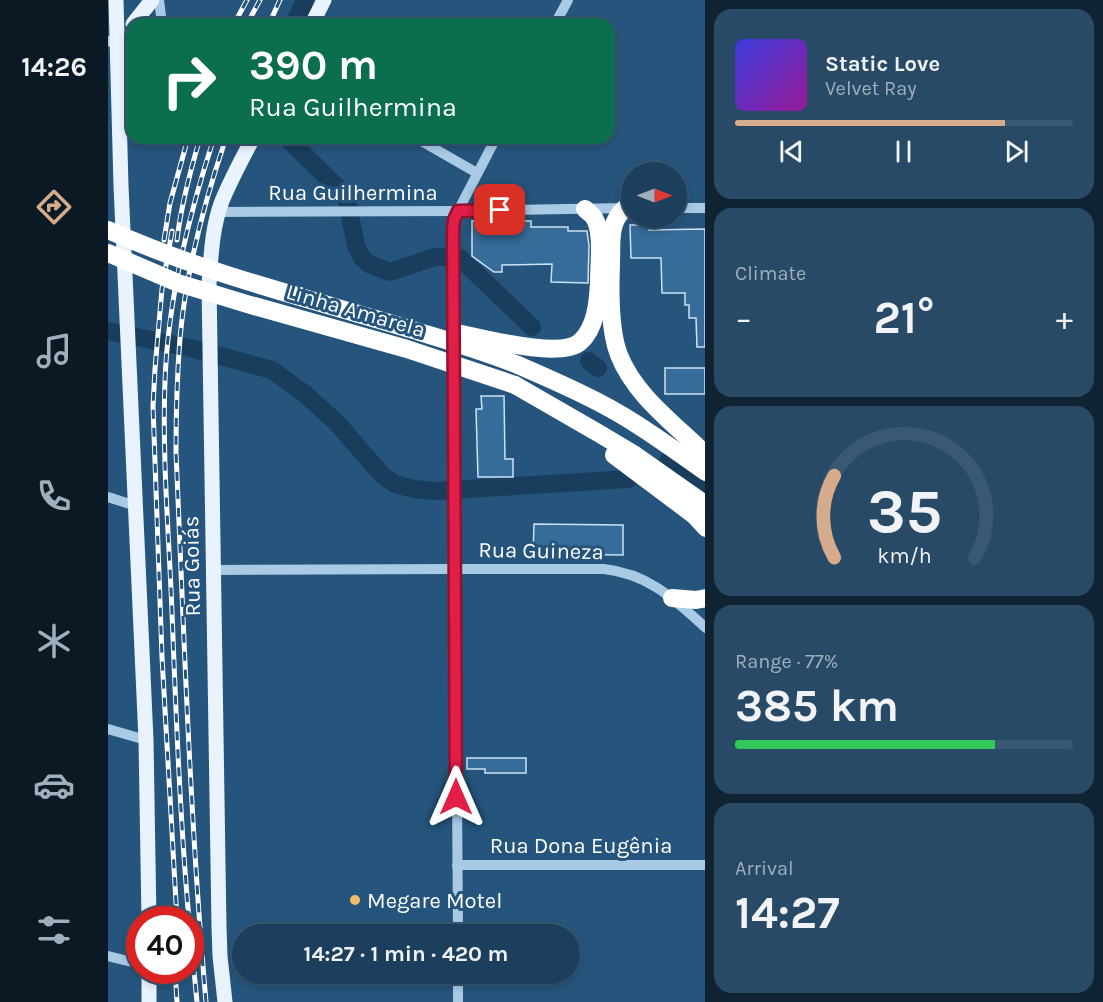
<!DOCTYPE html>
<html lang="en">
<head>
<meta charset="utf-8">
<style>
	body { margin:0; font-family:Karla,sans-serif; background:#294a66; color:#f1f3f6; height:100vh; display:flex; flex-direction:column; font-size:22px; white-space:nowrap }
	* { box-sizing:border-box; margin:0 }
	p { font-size:20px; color:#a0afbc }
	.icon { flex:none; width:33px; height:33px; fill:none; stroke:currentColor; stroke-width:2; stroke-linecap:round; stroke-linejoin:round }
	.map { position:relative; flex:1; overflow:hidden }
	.side { display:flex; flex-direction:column; gap:9px; padding:9px; background:#0f2333; width:398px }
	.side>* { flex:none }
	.banner { position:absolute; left:18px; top:18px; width:489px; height:126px; border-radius:18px; box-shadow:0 3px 9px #0003,0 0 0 2px #3a5872; background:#0b6e4f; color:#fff; overflow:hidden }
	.needle { width:39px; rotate:90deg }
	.tools { position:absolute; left:513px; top:162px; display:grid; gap:12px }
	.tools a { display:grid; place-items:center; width:66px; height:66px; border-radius:50%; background:#1c3f5d; box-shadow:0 3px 9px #0003,0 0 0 2px #3a5872; font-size:30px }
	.speed { position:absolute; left:18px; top:906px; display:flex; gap:12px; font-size:30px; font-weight:700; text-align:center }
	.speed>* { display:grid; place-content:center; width:78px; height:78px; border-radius:50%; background:#1c3f5d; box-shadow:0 3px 9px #0003,0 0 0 2px #3a5872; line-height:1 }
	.speed .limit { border:9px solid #d22; background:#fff; color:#111 }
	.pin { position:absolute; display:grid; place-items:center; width:51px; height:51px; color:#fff; margin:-26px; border-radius:12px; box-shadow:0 3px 9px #0006 }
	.me { position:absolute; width:66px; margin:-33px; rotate:0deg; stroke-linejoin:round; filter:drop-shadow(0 0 4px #0008) }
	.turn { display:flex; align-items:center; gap:21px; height:126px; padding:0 24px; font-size:27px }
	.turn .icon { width:78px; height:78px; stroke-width:2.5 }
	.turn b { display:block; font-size:42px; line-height:51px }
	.big { font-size:45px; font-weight:700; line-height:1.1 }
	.side .card { flex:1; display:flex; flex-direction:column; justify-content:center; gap:9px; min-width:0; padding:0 21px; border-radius:18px; background:#294a66 }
	.side .dial { align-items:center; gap:0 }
	.dial svg { height:156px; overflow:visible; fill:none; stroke:#3a5872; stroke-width:7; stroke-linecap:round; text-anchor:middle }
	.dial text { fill:#f1f3f6; stroke:none }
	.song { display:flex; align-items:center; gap:18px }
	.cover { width:72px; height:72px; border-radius:9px; background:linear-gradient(135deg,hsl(240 70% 55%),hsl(300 70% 35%)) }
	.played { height:6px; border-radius:3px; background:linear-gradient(90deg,#d6ab8b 80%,#3a5872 80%) }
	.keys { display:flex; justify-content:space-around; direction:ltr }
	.heat { display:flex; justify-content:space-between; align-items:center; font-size:33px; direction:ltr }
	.charge { height:9px; border-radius:4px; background:linear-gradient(90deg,#34c759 77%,#3a5872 0) }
	.trip { position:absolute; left:124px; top:924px; width:348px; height:60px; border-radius:30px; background:#1c3f5d; box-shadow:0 3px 9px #0003,0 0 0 2px #3a5872; font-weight:700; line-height:60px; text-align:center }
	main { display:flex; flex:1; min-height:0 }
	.tab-bar { display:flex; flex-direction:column; width:108px; justify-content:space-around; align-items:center; background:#0b1925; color:#a0afbc }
	.tab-bar .icon { width:42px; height:42px }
	.tab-bar .selected { color:#d6ab8b }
	.tab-bar b { font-size:27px; color:#f1f3f6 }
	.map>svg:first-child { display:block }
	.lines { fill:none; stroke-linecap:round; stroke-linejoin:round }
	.river { stroke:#193d5d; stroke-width:18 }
	.building { fill:#356c99; stroke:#cce2f4; stroke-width:1.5 }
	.minor { stroke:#a9cae5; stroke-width:10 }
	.major { stroke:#e9f3fd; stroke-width:15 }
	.highway { stroke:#fff; stroke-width:18 }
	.rail-casing { stroke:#fff; stroke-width:5 }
	.rail { stroke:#25547c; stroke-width:3; stroke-dasharray:9; stroke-linecap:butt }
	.highway-bridge { stroke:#fff; stroke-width:18 }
	.route-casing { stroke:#92132f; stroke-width:15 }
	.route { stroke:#e11d48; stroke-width:10 }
	.poi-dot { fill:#efbc6d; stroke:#25547c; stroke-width:2 }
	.labels { text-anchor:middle; stroke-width:6; stroke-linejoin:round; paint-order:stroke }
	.street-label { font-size:22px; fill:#fff; stroke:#25547c }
	.poi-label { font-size:22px; fill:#fff; stroke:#25547c; text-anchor:start }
</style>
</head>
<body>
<main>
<nav class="tab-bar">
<b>14:26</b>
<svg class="icon selected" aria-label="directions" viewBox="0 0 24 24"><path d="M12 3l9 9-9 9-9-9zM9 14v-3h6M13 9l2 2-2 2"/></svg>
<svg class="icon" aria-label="music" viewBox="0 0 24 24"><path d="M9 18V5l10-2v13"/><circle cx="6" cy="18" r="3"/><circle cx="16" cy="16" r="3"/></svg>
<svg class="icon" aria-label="phone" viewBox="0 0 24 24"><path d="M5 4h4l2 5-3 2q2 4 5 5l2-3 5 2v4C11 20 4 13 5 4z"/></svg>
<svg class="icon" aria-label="climate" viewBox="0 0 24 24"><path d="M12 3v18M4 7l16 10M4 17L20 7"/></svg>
<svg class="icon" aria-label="car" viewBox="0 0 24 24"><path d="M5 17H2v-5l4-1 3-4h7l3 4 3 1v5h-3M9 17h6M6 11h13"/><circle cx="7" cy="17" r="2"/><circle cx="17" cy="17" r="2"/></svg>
<svg class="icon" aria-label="filters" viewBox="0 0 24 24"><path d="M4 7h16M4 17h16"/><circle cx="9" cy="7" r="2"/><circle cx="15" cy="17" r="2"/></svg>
</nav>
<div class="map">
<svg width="598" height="1002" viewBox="0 0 598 1002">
	<rect width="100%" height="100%" fill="#25547c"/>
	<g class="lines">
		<g class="river">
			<polyline points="186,24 197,0"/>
			<polyline points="179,138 236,194 239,200 248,246 254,258 261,264 282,272 327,257 343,257 352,258 424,327"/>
			<polyline points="0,331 86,349 164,370 197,394 229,423 275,476 287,484 306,489 327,491 521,479"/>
			<polyline points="481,361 490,368"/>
			<polyline points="560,461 598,489"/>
		</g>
	</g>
	<g class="building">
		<polygon points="364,221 423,221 423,227 460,227 460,231 479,231 481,246 480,283 443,282 444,264 394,265 394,272 386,272 364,256"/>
		<polygon points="522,225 541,225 541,230 597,229 597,347 589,347 588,318 581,318 581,305 577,305 577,293 554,293 553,258 523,258"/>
		<rect x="557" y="368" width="40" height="26"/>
		<polygon points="373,396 396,396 397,459 405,459 405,477 370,477 368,409 374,409"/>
		<polygon points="426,524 515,525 515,555 425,554"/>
		<polygon points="359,758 418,758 418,773 377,773 377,769 359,769"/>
	</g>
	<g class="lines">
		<g class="minor">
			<polyline points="51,0 54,24"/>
			<polyline points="447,24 460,0"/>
			<polyline points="0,41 24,48"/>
			<polyline points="308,138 369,173"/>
			<polyline points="568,208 598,208"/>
			<polyline points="111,212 350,211 519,208"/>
			<polyline points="0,497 28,506"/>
			<path d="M106 570 347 569H496C541 574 566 599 598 628"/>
			<polyline points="0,729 38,740"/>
			<polyline points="349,865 598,865"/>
			<polyline points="350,934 345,230 346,220 350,211 388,138"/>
			<polyline points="0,956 32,964"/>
			<polyline points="350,974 350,1002"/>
		</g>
		<g class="major">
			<polyline points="8,0 13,186 38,740 41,920"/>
			<polyline points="25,24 44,0"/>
			<polyline points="204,24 216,0"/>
			<polyline points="41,970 41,1002"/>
			<path d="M117 1002 112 956 111 927 101 284C103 256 104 227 114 201 123 179 134 159 145 138"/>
		</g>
		<g class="highway">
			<path d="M517 208C500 223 504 242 503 264 502 290 501 330 511 355 527 396 567 424 598 455"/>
			<path d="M477 209C477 209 483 214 484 215 496 228 491 263 491 280"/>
			<path d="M410 365C444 380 478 394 510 413 540 430 569 452 598 472"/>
			<polyline points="407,385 492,434 527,455 598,505"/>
			<polyline points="506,455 586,515 598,528"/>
			<polyline points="564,598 588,600 598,598"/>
		</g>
		<defs>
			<g id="rail">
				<polyline points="126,24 139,0"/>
				<polyline points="139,24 152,0"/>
				<polyline points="161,24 172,0"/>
				<polyline points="64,231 54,289 47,369 45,406 54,657 69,920"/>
				<polyline points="56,240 62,203 80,138"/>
				<path d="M69 240C73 205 82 172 92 138"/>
				<path d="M81 920C72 817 68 715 64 612 61 535 54 458 57 381 60 298 80 217 106 138"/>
				<polyline points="82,930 89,1002"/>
				<polyline points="67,970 69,1002"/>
				<path d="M98 1002C82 819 76 636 68 452 68 414 69 376 72 338 78 270 96 203 118 138"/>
			</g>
		</defs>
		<use href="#rail" class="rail-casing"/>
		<use href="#rail" class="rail"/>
		<g class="highway-bridge">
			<path d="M0 230C98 274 203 299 305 330 341 341 376 351 410 365"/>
			<polyline points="0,253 70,283 139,304 299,349 407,385"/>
			<path d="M354 334C378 339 453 359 472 342 488 328 490 302 491 282"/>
		</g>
	</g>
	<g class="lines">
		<defs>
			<polyline id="route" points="348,797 345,230 346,220 350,211 392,210"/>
		</defs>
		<use href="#route" class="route-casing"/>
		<use href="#route" class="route"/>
	</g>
	<circle class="poi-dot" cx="247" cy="900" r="6"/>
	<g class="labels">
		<g class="street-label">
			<text x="245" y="200">Rua Guilhermina</text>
			<text transform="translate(248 310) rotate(16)" y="8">Linha Amarela</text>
			<text transform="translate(433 550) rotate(1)" y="8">Rua Guineza</text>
			<text transform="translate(83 566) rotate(-91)" y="8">Rua Goiás</text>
			<text x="473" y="853">Rua Dona Eugênia</text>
		</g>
		<g class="poi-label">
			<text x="259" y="908">Megare Motel</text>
		</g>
	</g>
</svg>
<div class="tools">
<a><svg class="needle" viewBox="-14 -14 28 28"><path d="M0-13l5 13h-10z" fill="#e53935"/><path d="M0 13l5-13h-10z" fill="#a0afbc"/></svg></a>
</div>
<div class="speed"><div class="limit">40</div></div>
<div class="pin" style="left:392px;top:210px;background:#d93025"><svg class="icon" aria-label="arrive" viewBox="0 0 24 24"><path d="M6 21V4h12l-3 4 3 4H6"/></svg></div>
<svg class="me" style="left:348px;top:797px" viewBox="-20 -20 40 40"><path d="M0-17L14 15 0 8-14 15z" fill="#e11d48" stroke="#fff" stroke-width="4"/></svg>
<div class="trip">14:27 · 1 min · 420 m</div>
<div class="banner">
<div class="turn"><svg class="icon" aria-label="right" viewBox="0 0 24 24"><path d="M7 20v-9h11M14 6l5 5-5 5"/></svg><div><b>390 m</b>Rua Guilhermina</div></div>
</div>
</div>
<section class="side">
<div class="card">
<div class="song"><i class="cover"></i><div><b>Static Love</b><p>Velvet Ray</p></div></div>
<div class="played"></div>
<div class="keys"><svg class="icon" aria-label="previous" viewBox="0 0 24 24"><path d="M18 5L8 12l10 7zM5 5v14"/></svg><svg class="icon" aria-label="pause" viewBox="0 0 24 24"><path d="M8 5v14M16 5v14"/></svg><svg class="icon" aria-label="next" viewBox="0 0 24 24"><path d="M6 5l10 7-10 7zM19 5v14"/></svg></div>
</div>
<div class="card"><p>Climate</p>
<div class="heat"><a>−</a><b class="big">21°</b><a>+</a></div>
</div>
<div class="card dial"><svg viewBox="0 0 100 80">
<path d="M14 69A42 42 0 1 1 86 69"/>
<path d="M14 69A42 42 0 0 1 14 27" stroke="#d6ab8b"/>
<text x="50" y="56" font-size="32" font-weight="700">35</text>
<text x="50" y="72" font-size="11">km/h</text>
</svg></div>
<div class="card"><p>Range · 77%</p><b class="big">385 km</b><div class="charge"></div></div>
<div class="card"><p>Arrival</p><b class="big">14:27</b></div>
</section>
</main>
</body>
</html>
